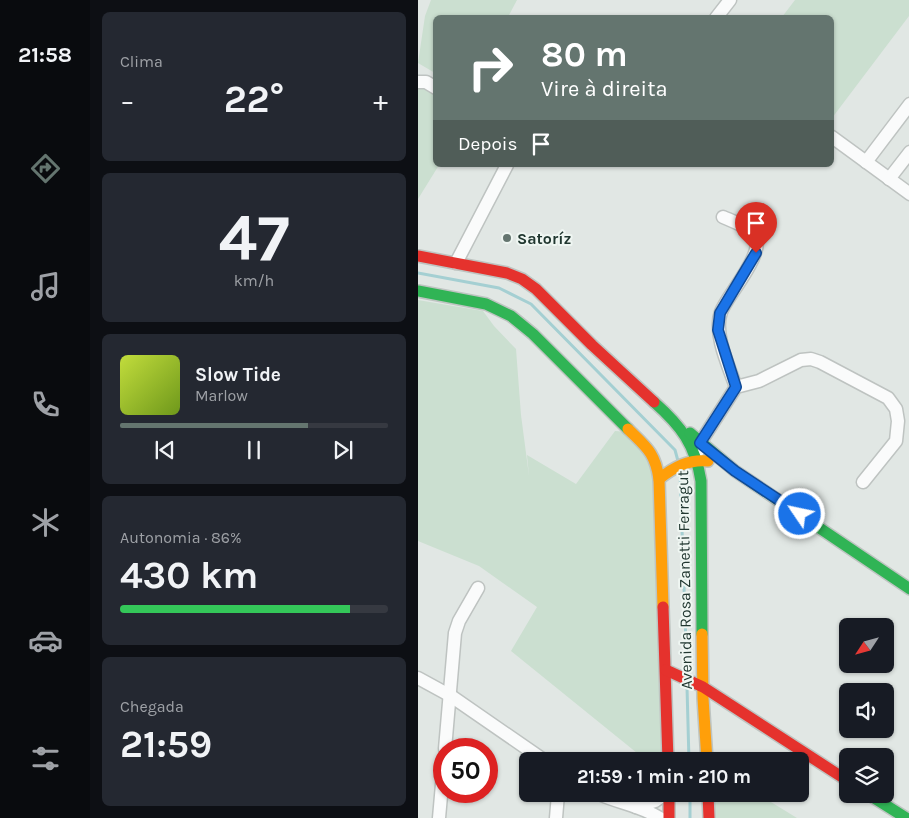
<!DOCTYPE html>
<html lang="pt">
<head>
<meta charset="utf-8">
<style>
	body { margin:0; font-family:Karla,sans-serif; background:#242831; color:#f1f3f6; height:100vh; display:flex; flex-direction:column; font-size:19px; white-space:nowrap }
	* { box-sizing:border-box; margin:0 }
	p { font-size:16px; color:#9ea1a6 }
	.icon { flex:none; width:28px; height:28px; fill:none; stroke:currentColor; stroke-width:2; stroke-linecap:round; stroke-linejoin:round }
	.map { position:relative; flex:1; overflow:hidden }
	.drawer { display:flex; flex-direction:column; gap:12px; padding:12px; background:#0d0f14; width:328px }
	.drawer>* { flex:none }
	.guide { position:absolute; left:15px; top:15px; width:401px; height:152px; border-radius:8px; box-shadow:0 1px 4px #0004; background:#64756f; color:#fff; overflow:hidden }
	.needle { width:32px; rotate:234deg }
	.tools { position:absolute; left:421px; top:618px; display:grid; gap:10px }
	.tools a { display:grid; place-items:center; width:55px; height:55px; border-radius:8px; background:#171b24; box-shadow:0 1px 4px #0004; font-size:25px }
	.speed { position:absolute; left:15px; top:738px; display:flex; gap:10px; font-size:25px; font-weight:700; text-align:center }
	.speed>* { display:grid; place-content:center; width:65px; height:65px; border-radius:50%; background:#171b24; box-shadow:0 1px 4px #0004; line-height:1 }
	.speed .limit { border:8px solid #d22; background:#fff; color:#111 }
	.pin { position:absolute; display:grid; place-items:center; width:42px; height:42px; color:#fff; margin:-51px -21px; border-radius:50% 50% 50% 0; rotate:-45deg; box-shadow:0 0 5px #0007 }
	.pin .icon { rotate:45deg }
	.me { position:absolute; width:55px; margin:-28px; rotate:304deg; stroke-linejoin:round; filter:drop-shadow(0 0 4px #0008) }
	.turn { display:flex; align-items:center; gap:18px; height:105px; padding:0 25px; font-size:22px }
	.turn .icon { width:65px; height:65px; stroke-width:2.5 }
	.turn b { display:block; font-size:35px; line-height:42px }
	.then { display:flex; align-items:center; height:48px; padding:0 25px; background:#0003; gap:10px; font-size:19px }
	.big { font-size:38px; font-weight:700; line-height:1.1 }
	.drawer .widget { flex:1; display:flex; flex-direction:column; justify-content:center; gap:8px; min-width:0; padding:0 18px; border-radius:8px; background:#242831 }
	.drawer .dial { align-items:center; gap:0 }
	.dial b { font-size:65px; line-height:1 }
	.song { display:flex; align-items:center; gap:15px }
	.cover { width:60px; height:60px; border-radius:8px; background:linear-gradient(135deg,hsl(70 70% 55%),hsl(80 70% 35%)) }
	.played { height:5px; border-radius:2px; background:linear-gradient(90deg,#64756f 70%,#363941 70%) }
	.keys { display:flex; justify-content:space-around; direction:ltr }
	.heat { display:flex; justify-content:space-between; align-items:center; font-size:28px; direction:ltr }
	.charge { height:8px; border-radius:4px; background:linear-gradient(90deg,#34c759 86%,#363941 0) }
	.trip { position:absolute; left:101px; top:752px; width:290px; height:50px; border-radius:8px; background:#171b24; box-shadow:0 1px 4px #0004; font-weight:700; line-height:50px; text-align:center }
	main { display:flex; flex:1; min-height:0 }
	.tab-bar { display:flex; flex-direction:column; width:90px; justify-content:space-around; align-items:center; background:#090b0e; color:#9ea1a6 }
	.tab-bar .icon { width:35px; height:35px }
	.tab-bar .current { color:#64756f }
	.tab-bar b { font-size:22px; color:#f1f3f6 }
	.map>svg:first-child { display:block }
	.green { fill:#cbdfd0 }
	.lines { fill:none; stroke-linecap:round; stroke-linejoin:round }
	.stream { stroke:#a4cfd2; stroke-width:3 }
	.street-casing { stroke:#bec3c1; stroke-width:15 }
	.fast-casing { stroke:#bec4c1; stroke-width:14 }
	.slow-casing { stroke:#bec4c1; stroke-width:14 }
	.jam-casing { stroke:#bec4c1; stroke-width:14 }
	.street { stroke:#fafbfb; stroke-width:12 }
	.fast { stroke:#30b455; stroke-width:11 }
	.slow { stroke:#ff9f0a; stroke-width:11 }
	.jam { stroke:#e5322d; stroke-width:11 }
	.route-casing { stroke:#114b97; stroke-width:12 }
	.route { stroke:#1a73e8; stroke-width:9 }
	.poi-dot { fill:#64756f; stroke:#eff6f2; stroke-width:2 }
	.labels { text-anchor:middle; stroke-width:4; stroke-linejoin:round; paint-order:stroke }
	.poi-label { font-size:16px; font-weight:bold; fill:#213730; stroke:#eff6f2; text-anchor:start }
	.street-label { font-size:16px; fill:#213730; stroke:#eff6f2 }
</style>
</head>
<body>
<main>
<nav class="tab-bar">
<b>21:58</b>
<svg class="icon current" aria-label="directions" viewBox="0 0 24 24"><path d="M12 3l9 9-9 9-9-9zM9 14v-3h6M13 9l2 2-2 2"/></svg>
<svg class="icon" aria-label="music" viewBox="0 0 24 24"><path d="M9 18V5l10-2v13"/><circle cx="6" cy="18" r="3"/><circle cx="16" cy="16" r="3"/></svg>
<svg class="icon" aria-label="phone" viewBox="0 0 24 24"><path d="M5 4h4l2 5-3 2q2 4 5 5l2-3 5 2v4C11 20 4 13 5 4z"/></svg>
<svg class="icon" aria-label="climate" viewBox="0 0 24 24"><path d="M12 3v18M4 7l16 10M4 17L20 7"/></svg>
<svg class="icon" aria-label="car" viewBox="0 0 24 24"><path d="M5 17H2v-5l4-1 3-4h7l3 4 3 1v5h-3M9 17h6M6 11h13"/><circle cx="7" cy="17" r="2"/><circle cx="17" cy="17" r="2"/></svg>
<svg class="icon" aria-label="filters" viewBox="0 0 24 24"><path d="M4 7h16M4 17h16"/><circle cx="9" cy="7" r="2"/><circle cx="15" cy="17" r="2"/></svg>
</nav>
<section class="drawer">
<div class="widget"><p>Clima</p>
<div class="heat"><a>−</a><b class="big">22°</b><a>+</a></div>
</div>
<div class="widget dial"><b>47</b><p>km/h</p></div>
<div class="widget">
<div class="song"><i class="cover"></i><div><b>Slow Tide</b><p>Marlow</p></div></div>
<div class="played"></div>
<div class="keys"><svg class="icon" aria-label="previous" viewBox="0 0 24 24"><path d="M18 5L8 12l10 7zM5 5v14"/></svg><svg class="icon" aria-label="pause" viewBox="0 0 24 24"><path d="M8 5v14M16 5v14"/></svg><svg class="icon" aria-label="next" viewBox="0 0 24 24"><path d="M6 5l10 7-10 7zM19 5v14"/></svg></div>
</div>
<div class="widget"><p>Autonomia · 86%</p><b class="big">430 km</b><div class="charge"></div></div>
<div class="widget"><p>Chegada</p><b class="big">21:59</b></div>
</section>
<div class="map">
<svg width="492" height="818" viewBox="0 0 492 818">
	<rect width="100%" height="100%" fill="#e1e7e4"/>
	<g class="green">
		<polygon points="13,0 99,0 90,17 18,18 17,73 0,63 7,16"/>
		<polygon points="377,0 491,0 491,16 414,118 414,18 364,17"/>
		<polygon points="0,88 9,88 17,93 18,165 21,165 0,199"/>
		<path d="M0 300 65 311 76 326 98 349 103 415 111 476 109 455 158 484 197 431C217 431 225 455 234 470L243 754 219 753 93 651 119 607 61 566 0 541Z"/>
		<polygon points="297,794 340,794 379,818 297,818"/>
	</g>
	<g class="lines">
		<g class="stream">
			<polyline points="0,273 81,288 113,304 257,450 260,461"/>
			<polyline points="262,472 269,673"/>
			<polyline points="269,687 271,761"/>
			<polyline points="272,794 272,818"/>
		</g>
		<defs>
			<g id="street">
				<polyline points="298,18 312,0"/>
				<polyline points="0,82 8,82 18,88"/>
				<polyline points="414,137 492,194"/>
				<polyline points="448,162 492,104"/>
				<polyline points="471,179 492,152"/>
				<path d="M305 217C314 221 329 226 336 234 350 251 309 295 303 312 295 333 311 367 318 387"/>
				<polyline points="38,263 89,165"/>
				<polyline points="281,450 282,443 318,387 341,381 383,360 393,359 402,362 470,398 478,409 480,421 478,441 445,482"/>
				<polyline points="0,678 33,696 127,761"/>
				<polyline points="27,749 37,633 41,621 60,588"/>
				<path d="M181 794C201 803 223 806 242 818"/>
				<polyline points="218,807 237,801 247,794"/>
				<polyline points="21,818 26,762"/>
				<polyline points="138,818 140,794"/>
			</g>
			<g id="fast">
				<polyline points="0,291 68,304 93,316 115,334 210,429"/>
				<path d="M236 402C263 426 277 444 283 481L284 634"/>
				<polyline points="272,433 317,471 492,589"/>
				<polyline points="450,794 488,818"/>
			</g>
			<g id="slow">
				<path d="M210 429C228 447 237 452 241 479L245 607"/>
				<path d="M241 479C256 467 271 459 290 461"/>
				<polyline points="284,634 285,698 289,761"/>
			</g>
			<g id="jam">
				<polyline points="0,256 89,273 104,279 118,289 174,345 236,402"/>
				<polyline points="245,607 250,761"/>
				<polyline points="248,670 285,687 430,781"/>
				<polyline points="251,794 251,818"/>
				<polyline points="290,794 291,818"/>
			</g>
		</defs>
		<use href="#street" class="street-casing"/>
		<use href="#fast" class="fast-casing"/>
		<use href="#slow" class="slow-casing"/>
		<use href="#jam" class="jam-casing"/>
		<use href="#street" class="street"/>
		<use href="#fast" class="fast"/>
		<use href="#slow" class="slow"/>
		<use href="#jam" class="jam"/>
	</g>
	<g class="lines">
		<defs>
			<polyline id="route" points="338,253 302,313 300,330 318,387 282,443 317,471 382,514"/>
		</defs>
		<use href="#route" class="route-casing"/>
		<use href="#route" class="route"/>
	</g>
	<circle class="poi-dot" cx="89" cy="238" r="5"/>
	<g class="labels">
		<g class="poi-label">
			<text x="99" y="244">Satoríz</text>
		</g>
		<g class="street-label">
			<text transform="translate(266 580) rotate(-91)" y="6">Avenida Rosa Zanetti Ferragut</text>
		</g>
	</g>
</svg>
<div class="tools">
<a><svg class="needle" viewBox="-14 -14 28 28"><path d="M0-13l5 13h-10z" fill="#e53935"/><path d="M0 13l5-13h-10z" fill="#9ea1a6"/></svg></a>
<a><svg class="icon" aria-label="sound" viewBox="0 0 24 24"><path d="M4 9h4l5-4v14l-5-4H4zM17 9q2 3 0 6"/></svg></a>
<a><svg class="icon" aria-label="layers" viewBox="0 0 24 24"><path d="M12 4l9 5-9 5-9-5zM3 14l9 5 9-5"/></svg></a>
</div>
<div class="speed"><div class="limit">50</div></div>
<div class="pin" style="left:338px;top:253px;background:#d93025"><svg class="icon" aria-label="arrive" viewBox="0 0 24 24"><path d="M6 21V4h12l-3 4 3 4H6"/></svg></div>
<svg class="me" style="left:382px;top:514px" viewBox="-20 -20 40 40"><circle r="17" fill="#1a73e8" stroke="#fff" stroke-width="3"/><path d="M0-11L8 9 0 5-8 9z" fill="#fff"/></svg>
<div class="trip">21:59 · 1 min · 210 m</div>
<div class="guide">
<div class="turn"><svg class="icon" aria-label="right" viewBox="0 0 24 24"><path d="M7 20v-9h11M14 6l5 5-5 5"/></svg><div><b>80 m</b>Vire à direita</div></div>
<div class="then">Depois<svg class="icon" aria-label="arrive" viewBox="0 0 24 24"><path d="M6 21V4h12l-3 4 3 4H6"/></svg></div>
</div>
</div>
</main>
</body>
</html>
